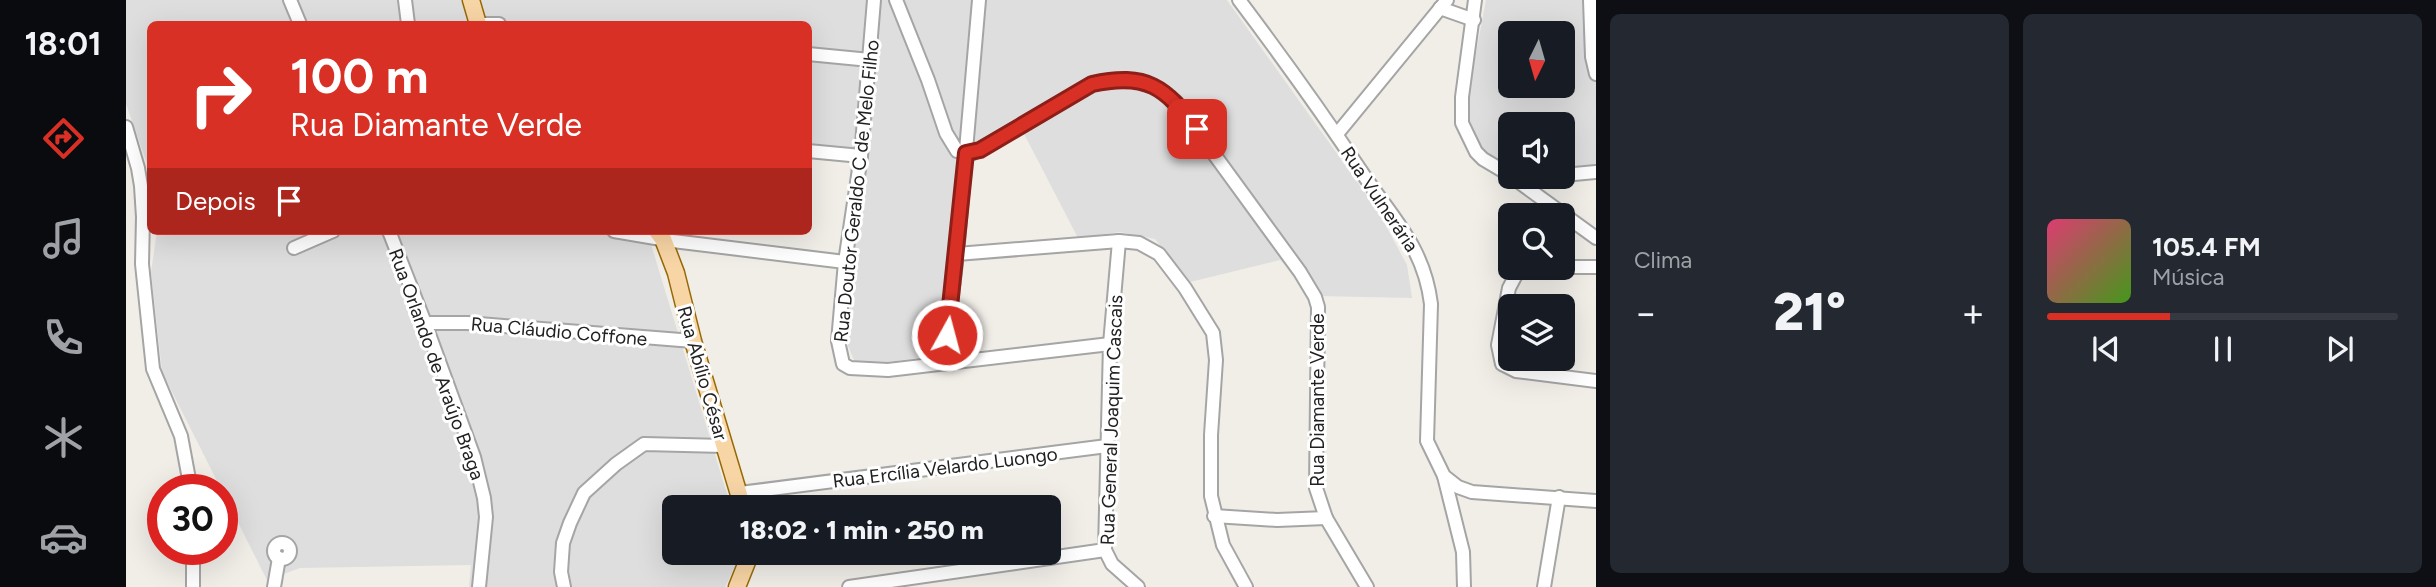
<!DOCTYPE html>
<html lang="pt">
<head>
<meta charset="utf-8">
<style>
	body { margin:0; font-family:Figtree,sans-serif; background:#242831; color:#f1f3f6; height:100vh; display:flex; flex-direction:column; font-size:26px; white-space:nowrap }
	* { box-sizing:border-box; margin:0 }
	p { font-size:23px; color:#9ea1a6 }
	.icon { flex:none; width:38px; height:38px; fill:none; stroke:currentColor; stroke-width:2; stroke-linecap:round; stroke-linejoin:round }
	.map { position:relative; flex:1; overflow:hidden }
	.panel { display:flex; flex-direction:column; gap:14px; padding:14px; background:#0d0f14; width:840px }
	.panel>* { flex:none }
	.hud { position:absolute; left:21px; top:21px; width:665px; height:214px; border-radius:10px; box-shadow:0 7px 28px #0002; background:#d93025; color:#fff; overflow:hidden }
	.needle { width:46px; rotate:185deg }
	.tools { position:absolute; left:1372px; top:21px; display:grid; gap:14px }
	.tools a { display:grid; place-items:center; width:77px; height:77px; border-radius:10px; background:#171b24; box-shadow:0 7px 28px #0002; font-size:35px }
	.speed { position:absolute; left:21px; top:474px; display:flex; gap:14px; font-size:35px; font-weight:700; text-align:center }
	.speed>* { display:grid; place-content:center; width:91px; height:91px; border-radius:50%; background:#171b24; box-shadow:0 7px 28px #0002; line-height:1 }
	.speed .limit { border:10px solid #d22; background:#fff; color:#111 }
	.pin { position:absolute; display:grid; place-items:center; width:60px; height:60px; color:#fff; margin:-30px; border-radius:14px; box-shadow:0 4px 10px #0006 }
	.me { position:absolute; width:77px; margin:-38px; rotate:7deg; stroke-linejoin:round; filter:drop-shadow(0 0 5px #0008) }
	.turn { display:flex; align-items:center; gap:24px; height:147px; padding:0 28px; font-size:32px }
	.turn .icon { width:91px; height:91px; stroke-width:2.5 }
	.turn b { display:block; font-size:49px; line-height:60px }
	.then { display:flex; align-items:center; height:66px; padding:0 28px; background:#0003; gap:14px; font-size:26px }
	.big { font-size:52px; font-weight:800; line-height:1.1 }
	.panel .tile { flex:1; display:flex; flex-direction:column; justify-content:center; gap:10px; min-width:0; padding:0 24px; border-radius:10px; background:#242831 }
	.song { display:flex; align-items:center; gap:21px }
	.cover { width:84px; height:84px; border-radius:10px; background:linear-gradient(135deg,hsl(340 70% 55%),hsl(100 70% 35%)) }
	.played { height:7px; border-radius:4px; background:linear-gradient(90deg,#d93025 35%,#363941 35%) }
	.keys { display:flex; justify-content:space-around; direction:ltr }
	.heat { display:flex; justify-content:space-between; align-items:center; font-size:38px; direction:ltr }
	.panel .tiles { flex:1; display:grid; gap:14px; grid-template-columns:repeat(2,1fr) }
	.trip { position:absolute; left:536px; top:495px; width:399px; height:70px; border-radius:10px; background:#171b24; box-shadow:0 7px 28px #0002; font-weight:800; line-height:70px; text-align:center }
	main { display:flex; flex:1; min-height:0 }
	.dock { display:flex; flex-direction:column; width:126px; justify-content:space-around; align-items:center; background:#090b0e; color:#9ea1a6 }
	.dock .icon { width:49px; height:49px }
	.dock .selected { color:#d93025 }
	.dock b { font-size:32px; color:#f1f3f6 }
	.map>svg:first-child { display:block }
	.residential { fill:#dfdede; fill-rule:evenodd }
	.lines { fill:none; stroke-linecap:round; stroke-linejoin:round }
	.minor-casing { stroke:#a5a5a5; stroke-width:16 }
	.major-casing { stroke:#976906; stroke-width:19 }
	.minor { stroke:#fff; stroke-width:12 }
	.major { stroke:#f8d5a5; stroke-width:16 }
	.route-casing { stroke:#8d1f18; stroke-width:18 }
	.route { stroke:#d93025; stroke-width:12 }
	.labels { text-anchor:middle; stroke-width:6; stroke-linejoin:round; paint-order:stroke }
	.street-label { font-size:19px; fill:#212121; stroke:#fff }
</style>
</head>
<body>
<main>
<nav class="dock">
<b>18:01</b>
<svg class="icon selected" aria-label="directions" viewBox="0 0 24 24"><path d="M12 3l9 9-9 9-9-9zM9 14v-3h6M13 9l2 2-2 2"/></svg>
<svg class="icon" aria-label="music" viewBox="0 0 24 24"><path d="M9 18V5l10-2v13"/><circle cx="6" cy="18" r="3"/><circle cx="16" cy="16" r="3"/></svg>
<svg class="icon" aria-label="phone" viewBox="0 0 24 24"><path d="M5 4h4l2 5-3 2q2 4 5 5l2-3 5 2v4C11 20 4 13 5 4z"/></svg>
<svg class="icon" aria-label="climate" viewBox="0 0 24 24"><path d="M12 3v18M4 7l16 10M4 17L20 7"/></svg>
<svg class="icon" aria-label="car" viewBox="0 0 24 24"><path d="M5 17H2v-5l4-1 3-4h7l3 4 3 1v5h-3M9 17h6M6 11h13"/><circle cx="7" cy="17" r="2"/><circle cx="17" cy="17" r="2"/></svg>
</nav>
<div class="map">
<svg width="1470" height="587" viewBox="0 0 1470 587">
	<rect width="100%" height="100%" fill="#f1eee8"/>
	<g class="residential">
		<polygon points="0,0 1101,0 1252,211 1281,265 1286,298 1192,296 1154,260 1064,282 1029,239 994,232 952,238 895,128 846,159 806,356 740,365 728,360 722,346 724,162 683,157 682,24 24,24 24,172 0,104"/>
		<path d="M1360 0H1470V166L1437 167V124H1384V165L1354 150 1338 116ZM1384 33H1437V86H1384Z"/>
		<polygon points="31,231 515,231 524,241 602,497 603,507 548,508 548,553 609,553 610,565 599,587 343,587 345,565 174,568 141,580 36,372 25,272"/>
	</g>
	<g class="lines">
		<defs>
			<g id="minor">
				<polyline points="164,0 174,24"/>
				<polyline points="279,0 282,24"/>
				<polyline points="748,0 735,156 719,262 712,341 717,364 724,368 762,370 984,344"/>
				<path d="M770 0 802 80 820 133 831 151 847 153 966 84C1002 76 1022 79 1050 102L1174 272 1189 297 1192 307 1190 488 1200 518 1241 587"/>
				<path d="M1113 0C1156 57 1197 114 1237 174 1267 219 1298 247 1305 304L1301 441 1318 476 1332 487 1346 492 1470 501"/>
				<polyline points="1349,0 1336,97 1336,123 1350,152 1357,159 1384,175"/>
				<polyline points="1464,0 1466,57 1470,74"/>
				<polyline points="1314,8 1348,20"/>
				<polyline points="352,24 373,24"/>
				<polyline points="682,54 744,60"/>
				<polyline points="0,127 12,168 15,186 17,217 16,264 27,369 55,436 65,490"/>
				<polyline points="1211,134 1321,0"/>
				<polyline points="682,151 735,156"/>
				<polyline points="1437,175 1470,172"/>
				<polyline points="1386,177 1470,238"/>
				<polyline points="1390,179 1413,177"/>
				<polyline points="263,231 299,323 348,457 358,498 360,517 353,587"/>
				<polyline points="488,231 547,241 719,262"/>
				<polyline points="993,241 984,344 979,550 986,564 1012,587"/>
				<polyline points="168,248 207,231"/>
				<polyline points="831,254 993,241 1013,243 1033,254 1059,288 1087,333 1090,360 1085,435 1085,496 1097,545 1120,587"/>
				<polyline points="1437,267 1470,267"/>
				<polyline points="1403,268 1391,273 1383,288 1372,345 1376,364 1390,371 1470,381"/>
				<polyline points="299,323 341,323 567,341"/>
				<polyline points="818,362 831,254 853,0"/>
				<polyline points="1318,476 1337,552 1338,587"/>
				<polyline points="614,493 981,446"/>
				<polyline points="1088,516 1151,520 1200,518"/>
				<circle cx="156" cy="551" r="8"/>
				<polyline points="67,587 67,550"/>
				<polyline points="148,587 153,558"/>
				<polyline points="438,587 435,572 437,543 444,523 458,493 490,464 518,444 598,446"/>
				<polyline points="723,587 979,550"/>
				<polyline points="1418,587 1433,497"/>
			</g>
			<g id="major">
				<polyline points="345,0 352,24"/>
				<polyline points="531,231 537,239 550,273 567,341 617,508"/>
				<polyline points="611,587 621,562 622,553"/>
			</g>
		</defs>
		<use href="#minor" class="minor-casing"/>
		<use href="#major" class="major-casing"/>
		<use href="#minor" class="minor"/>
		<use href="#major" class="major"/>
	</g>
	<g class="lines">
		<defs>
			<path id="route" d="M821 335 840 153 854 150 966 84C1021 72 1039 87 1071 129"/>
		</defs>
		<use href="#route" class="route-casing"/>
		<use href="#route" class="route"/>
	</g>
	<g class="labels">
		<g class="street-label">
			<text transform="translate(730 191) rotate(-84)" y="7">Rua Doutor Geraldo C de Melo Filho</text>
			<text transform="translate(1254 199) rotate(56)" y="7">Rua Vulnerária</text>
			<text transform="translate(433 331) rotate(5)" y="7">Rua Cláudio Coffone</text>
			<text transform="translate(311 364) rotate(70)" y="7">Rua Orlando de Araújo Braga</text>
			<text transform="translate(577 373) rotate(74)" y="7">Rua Abílio César</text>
			<text transform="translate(1191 400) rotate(-90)" y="7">Rua Diamante Verde</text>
			<text transform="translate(985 420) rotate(-88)" y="7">Rua General Joaquim Cascais</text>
			<text transform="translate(819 467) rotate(-7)" y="7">Rua Ercília Velardo Luongo</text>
		</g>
	</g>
</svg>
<div class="tools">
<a><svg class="needle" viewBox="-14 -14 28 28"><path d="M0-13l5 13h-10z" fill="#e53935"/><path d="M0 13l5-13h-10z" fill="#9ea1a6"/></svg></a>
<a><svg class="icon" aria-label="sound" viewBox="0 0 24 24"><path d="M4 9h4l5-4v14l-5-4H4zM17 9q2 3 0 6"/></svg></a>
<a><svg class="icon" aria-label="search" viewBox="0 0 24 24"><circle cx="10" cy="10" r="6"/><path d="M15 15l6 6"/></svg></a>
<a><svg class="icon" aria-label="layers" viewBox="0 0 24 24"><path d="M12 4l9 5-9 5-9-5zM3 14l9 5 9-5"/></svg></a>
</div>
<div class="speed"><div class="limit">30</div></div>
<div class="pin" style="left:1071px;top:129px;background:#d93025"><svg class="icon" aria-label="arrive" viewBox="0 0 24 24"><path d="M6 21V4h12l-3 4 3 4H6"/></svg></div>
<svg class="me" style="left:821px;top:335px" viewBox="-20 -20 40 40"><circle r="17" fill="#d93025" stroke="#fff" stroke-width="3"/><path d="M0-11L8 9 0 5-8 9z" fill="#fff"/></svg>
<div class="trip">18:02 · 1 min · 250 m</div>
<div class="hud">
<div class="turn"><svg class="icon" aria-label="right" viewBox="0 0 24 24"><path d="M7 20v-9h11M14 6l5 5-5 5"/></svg><div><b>100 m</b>Rua Diamante Verde</div></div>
<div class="then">Depois<svg class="icon" aria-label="arrive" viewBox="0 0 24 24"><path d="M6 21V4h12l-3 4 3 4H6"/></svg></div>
</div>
</div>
<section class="panel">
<div class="tiles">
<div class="tile"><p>Clima</p>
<div class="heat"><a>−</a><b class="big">21°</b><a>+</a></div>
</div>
<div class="tile">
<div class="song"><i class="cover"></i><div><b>105.4 FM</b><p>Música</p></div></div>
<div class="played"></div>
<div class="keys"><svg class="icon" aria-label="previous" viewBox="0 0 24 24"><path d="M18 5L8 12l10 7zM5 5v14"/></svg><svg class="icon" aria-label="pause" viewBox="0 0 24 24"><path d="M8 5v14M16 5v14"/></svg><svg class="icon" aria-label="next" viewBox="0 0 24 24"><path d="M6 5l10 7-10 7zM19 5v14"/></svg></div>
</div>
</div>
</section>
</main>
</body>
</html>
